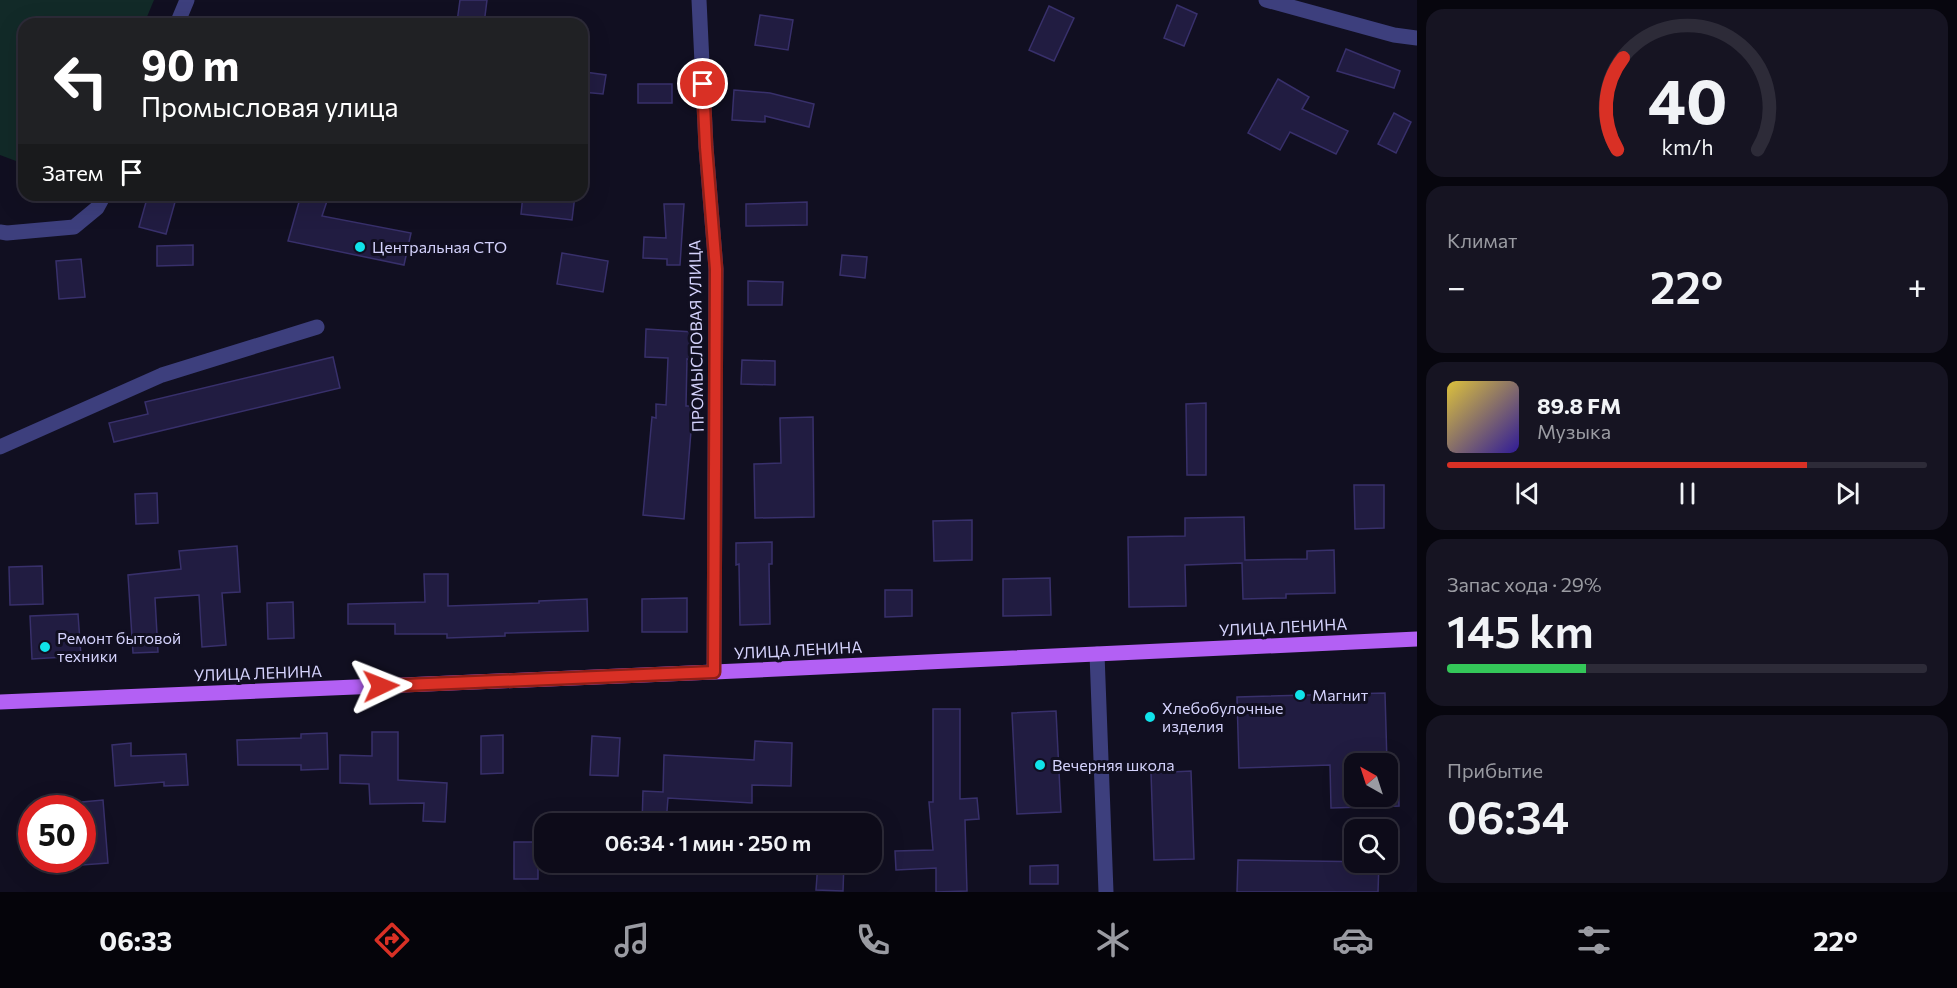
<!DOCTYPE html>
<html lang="ru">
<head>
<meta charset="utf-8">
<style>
	body { margin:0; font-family:Commissioner,sans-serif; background:#161422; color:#f1f3f6; height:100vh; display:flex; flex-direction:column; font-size:22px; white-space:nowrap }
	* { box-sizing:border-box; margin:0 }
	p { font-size:20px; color:#9a9ba2 }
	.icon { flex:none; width:33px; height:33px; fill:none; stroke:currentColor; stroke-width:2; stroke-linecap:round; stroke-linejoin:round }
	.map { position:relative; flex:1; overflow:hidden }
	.panel { display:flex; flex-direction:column; gap:9px; padding:9px; background:#07060e; width:540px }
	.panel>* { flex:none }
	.top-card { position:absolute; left:18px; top:18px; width:570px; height:183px; border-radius:18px; box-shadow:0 6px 24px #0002,0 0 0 2px #2d2b38; background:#202124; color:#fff; overflow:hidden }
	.needle { width:39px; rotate:321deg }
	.tools { position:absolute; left:1344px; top:753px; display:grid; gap:12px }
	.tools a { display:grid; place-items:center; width:54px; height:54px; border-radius:12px; background:#0d0b19; box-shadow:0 6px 24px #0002,0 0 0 2px #2d2b38; font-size:30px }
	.speed { position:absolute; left:18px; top:795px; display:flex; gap:12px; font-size:30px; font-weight:700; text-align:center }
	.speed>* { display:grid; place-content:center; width:78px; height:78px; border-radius:50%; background:#0d0b19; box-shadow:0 6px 24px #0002,0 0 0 2px #2d2b38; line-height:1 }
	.speed .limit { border:9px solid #d22; background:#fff; color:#111 }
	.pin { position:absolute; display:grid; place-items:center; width:51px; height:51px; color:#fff; margin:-26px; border:3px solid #fff; border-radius:50%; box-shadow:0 2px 6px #0007 }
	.me { position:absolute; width:66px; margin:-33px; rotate:88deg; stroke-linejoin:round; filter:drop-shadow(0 0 4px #0008) }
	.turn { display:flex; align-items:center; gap:21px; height:126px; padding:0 24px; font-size:27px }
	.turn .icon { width:78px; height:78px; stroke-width:2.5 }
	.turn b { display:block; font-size:42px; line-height:51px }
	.then { display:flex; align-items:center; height:57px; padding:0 24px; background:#0003; gap:12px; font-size:22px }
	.big { font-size:45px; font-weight:600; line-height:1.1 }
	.panel .card { flex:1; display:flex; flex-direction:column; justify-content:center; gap:9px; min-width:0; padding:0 21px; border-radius:18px; background:#161422 }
	.panel .dial { align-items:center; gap:0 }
	.dial svg { height:156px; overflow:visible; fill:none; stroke:#2d2b38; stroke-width:7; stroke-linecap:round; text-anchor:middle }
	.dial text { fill:#f1f3f6; stroke:none }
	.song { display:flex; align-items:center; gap:18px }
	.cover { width:72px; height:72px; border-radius:9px; background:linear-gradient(135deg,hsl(50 70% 55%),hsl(250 70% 35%)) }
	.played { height:6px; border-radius:3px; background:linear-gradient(90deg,#d93025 75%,#2d2b38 75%) }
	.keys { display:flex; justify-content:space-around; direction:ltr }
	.heat { display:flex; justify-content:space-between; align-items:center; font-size:33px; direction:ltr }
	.charge { height:9px; border-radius:4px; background:linear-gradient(90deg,#34c759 29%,#2d2b38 0) }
	.trip { position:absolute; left:534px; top:813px; width:348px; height:60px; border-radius:18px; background:#0d0b19; box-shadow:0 6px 24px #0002,0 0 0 2px #2d2b38; font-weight:600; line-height:60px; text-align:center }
	.menu { display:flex; height:96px; justify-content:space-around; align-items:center; background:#05040a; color:#9a9ba2 }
	.menu .icon { width:42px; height:42px }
	.menu .selected { color:#d93025 }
	.menu b { font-size:27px; color:#f1f3f6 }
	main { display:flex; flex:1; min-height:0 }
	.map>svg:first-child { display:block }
	.green { fill:#122a28 }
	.building { fill:#211c41; stroke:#38306b; stroke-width:1.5; fill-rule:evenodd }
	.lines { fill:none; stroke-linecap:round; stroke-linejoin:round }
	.minor { stroke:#3d3f7d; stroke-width:15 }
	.major { stroke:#b360f4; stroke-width:15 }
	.route-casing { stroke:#8d1f18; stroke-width:15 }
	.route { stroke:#d93025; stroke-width:10 }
	.poi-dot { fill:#10e3ea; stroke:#110f21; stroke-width:2 }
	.labels { text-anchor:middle; stroke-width:6; stroke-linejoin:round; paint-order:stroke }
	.poi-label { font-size:16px; fill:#d4d2fc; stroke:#110f21; text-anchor:start }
	.street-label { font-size:16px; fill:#d4d2fc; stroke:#110f21 }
</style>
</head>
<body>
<main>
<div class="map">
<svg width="1417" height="892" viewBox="0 0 1417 892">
	<rect width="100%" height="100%" fill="#110f21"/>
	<polygon class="green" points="0,0 154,0 144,24 24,24 24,164 0,155"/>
	<g class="building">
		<polygon points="460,0 487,0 484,24 457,22"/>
		<polygon points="1177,5 1197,14 1184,46 1164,38"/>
		<polygon points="1049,6 1074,18 1054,61 1029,50"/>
		<polygon points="760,15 793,20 788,50 755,45"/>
		<polygon points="1346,49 1400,71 1394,88 1337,71"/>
		<polygon points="585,72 606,75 603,94 582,92"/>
		<polygon points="1278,79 1309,97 1302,109 1348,131 1336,154 1290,132 1280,150 1248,133"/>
		<rect x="638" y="84" width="34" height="19"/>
		<polygon points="734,90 770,93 814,104 809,127 765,116 765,122 732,120"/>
		<polygon points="1394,113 1411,122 1396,153 1378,144"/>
		<polygon points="148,195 177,195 166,234 139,227"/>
		<polygon points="301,195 329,195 322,216 411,233 404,265 288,241"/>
		<polygon points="523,195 575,195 572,220 521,214"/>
		<polygon points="807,202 807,225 746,226 746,204"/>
		<polygon points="664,204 684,204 680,265 667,265 667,259 643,258 644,237 666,238"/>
		<polygon points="193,245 193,265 157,266 157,246"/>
		<polygon points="562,253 608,261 603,292 557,284"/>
		<polygon points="842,255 867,257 865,278 840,275"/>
		<polygon points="81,259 85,297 59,299 56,261"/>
		<polygon points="748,281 783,282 782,305 748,305"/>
		<polygon points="646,329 693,332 691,360 687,359 686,406 693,406 684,519 643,515 652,417 656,418 656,404 666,405 668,358 645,357"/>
		<polygon points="333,357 340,388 114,442 109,423 148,414 145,402"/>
		<polygon points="742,360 775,361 775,385 741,384"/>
		<polygon points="1206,403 1206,475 1187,475 1186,404"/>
		<polygon points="813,417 814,517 755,518 754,464 781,463 780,418"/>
		<polygon points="1354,485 1384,485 1384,528 1355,529"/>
		<polygon points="157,493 158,523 136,524 135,494"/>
		<polygon points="1244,517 1245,560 1307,559 1307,551 1334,550 1335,593 1286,594 1286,598 1243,599 1242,563 1185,565 1186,606 1129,607 1128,537 1185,536 1185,518"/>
		<polygon points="972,520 972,560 934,561 933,521"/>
		<polygon points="772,542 772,564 769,564 770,624 740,625 739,564 736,565 736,543"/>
		<polygon points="237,546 240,592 222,593 226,645 202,647 199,595 155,598 158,652 133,653 128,575 181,569 179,551"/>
		<polygon points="42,566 43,604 10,605 9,567"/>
		<polygon points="424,574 448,574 448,606 539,603 539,601 587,599 588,631 505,633 505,636 447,638 447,634 395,634 395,624 348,624 348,604 425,602"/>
		<polygon points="1050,578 1051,615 1003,616 1003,579"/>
		<polygon points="885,590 912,590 912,616 885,617"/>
		<polygon points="687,598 687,632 642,632 642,599"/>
		<polygon points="293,602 294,638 268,639 267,603"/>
		<polygon points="78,614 81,656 32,659 30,616"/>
		<path d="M1385 693 1387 763H1398L1399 806 1331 808 1330 765 1239 768 1237 697ZM1354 764H1388V796H1354Z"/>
		<polygon points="933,709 960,709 960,799 977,798 979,819 965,820 967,891 936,892 936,868 896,870 895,851 933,850 929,802 933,802"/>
		<polygon points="1056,711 1061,812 1017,814 1012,713"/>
		<polygon points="372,732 398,732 398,780 447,783 445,822 423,821 424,803 370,804 369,784 340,783 340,755 372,756"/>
		<polygon points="327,733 328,769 301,770 301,765 238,765 237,740 301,738 301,734"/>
		<polygon points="503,735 503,773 481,774 481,736"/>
		<polygon points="592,736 620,738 618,776 590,775"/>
		<polygon points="755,741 792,743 791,786 752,785 752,803 668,798 666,824 642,824 643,791 663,792 664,755 754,760"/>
		<polygon points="131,743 131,756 186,754 188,785 164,786 164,782 115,786 112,745"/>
		<polygon points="1191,771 1194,859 1154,860 1151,773"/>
		<polygon points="103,800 108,863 82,865 82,802"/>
		<rect x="514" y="842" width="24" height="37"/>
		<polygon points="1238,860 1379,862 1378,892 1237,892"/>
		<polygon points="818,862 844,862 843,891 816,890"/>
		<polygon points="1058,865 1058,884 1030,884 1030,866"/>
	</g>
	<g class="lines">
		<g class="minor">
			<polyline points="699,0 706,147 716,269 714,672"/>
			<polyline points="1266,0 1394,35 1417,38"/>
			<polyline points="177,24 187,0"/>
			<polyline points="0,232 7,233 74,227 97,208 104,195"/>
			<polyline points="0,447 162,375 317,327"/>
			<polyline points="1097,654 1106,892"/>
		</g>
		<polyline class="major" points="0,702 714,672 1417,639"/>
	</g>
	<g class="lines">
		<defs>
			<polyline id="route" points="381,686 714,672 716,269 706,147 703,84"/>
		</defs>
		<use href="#route" class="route-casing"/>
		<use href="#route" class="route"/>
	</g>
	<g class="poi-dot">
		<circle cx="360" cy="247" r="6"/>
		<circle cx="45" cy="647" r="6"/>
		<circle cx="1300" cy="695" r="6"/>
		<circle cx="1150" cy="717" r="6"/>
		<circle cx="1040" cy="765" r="6"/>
	</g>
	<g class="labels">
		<g class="poi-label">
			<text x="372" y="253">Центральная СТО</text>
			<text x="57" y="644">Ремонт бытовой<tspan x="57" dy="18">техники</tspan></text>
			<text x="1312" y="701">Магнит</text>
			<text x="1162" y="714">Хлебобулочные<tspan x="1162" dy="18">изделия</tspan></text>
			<text x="1052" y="771">Вечерняя школа</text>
		</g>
		<g class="street-label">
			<text transform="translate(696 336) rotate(-91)" y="6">ПРОМЫСЛОВАЯ УЛИЦА</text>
			<text transform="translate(1283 627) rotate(-3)" y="6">УЛИЦА ЛЕНИНА</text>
			<text transform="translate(798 650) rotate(-3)" y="6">УЛИЦА ЛЕНИНА</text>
			<text transform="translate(258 673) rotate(-2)" y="6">УЛИЦА ЛЕНИНА</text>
		</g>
	</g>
</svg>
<div class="tools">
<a><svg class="needle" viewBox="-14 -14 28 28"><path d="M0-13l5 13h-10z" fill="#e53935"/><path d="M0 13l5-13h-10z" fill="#9a9ba2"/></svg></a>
<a><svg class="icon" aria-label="search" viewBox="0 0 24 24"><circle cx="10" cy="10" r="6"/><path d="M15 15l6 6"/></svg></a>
</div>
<div class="speed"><div class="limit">50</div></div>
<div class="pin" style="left:703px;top:84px;background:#d93025"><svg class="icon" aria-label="arrive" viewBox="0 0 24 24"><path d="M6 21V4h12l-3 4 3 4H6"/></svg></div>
<svg class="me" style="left:381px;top:686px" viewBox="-20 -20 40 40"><path d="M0-17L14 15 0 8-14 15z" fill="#d93025" stroke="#fff" stroke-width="4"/></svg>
<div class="trip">06:34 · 1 мин · 250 m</div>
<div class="top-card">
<div class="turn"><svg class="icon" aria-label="left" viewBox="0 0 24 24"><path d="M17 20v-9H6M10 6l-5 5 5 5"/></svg><div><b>90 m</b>Промысловая улица</div></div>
<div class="then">Затем<svg class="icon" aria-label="arrive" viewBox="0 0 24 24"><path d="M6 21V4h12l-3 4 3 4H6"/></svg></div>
</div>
</div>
<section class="panel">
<div class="card dial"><svg viewBox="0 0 100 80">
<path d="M14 69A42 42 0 1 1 86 69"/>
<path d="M14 69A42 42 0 0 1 17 22" stroke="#d93025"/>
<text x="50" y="56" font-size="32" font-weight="700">40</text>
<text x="50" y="72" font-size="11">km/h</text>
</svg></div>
<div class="card"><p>Климат</p>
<div class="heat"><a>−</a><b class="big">22°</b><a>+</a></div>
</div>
<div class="card">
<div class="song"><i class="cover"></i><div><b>89.8 FM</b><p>Музыка</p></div></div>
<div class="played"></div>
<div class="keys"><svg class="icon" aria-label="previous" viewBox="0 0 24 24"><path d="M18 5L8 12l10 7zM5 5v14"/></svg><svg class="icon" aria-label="pause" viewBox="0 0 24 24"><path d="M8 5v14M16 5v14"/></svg><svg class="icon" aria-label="next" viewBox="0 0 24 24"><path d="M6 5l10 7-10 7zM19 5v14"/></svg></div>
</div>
<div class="card"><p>Запас хода · 29%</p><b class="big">145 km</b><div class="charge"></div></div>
<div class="card"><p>Прибытие</p><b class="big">06:34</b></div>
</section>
</main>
<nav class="menu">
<b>06:33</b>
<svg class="icon selected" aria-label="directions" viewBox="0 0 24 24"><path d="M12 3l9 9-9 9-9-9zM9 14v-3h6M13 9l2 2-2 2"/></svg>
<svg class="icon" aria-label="music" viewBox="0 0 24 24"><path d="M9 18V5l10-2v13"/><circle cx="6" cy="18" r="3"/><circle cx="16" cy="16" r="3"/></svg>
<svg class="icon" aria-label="phone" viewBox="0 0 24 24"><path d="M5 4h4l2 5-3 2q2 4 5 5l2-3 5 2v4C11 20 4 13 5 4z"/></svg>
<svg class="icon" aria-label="climate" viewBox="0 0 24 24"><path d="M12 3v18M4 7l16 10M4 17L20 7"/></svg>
<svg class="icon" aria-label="car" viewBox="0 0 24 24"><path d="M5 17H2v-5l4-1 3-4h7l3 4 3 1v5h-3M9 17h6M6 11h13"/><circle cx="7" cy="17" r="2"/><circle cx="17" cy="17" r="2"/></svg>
<svg class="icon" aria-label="filters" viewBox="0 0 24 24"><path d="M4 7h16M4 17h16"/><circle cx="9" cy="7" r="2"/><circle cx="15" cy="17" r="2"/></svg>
<b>22°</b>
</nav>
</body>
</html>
